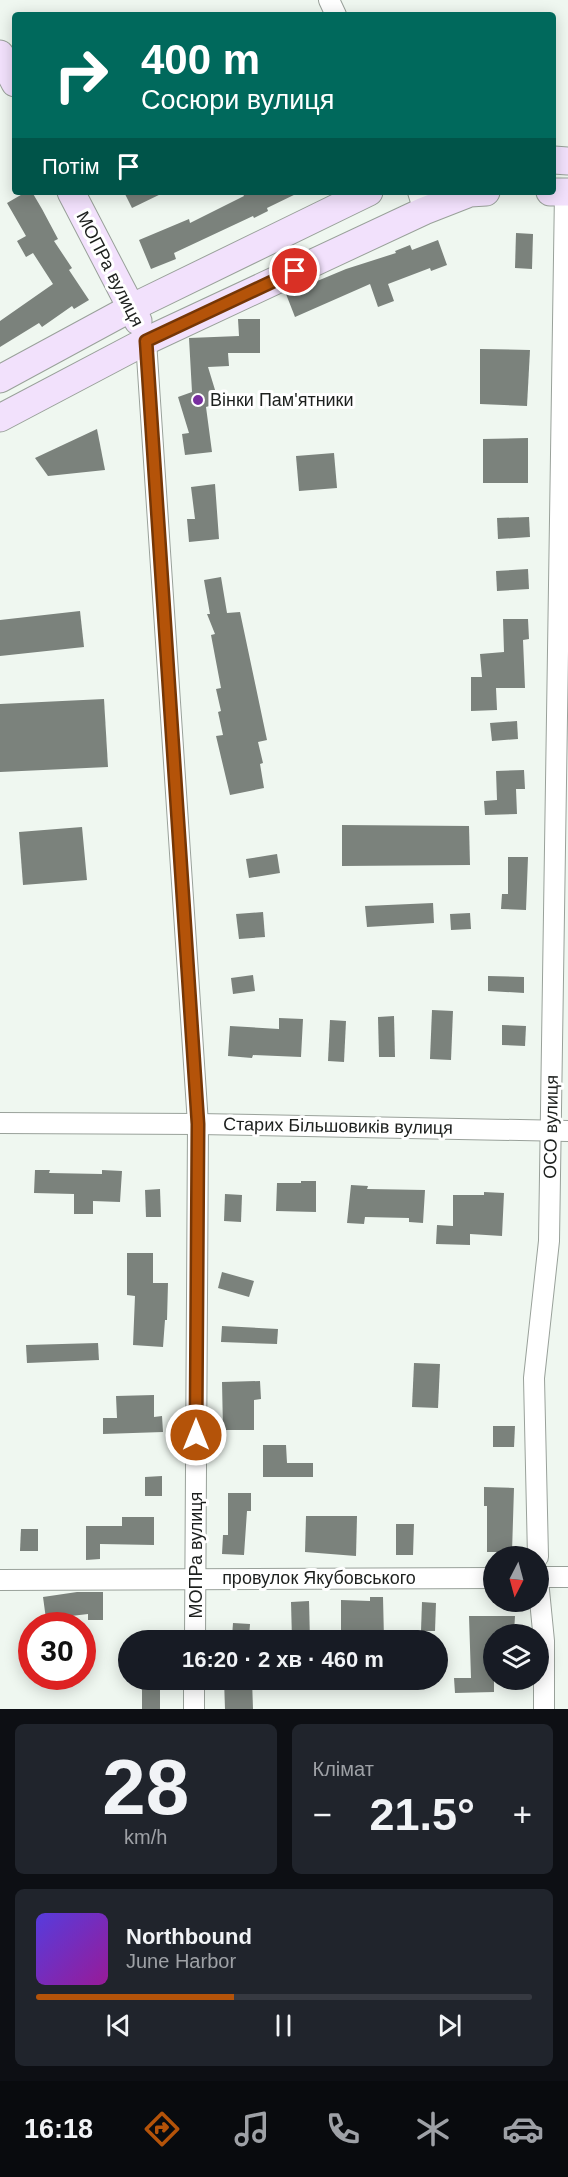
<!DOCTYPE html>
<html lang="uk">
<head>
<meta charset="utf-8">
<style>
	body { margin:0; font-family:Arial,sans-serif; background:#20242c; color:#f1f3f6; height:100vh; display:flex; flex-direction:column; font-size:22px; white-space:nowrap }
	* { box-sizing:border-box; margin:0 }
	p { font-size:20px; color:#9ea1a6 }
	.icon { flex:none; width:33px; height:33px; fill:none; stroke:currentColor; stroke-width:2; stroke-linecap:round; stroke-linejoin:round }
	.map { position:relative; height:1709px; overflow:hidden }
	.drawer { display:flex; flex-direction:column; gap:15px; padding:15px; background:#0d0f14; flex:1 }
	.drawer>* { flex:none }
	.top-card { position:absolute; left:12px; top:12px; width:544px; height:183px; border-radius:6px; box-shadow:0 3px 15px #0003; background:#00695c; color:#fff; overflow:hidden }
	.needle { width:39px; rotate:186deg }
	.fabs { position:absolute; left:483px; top:1546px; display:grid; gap:12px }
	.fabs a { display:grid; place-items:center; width:66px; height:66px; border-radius:50%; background:#171b24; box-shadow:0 3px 15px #0003; font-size:30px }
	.speed { position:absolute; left:18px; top:1612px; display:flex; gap:12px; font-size:30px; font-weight:700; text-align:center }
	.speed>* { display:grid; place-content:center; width:78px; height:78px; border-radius:50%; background:#171b24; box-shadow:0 3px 15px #0003; line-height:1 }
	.speed .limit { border:9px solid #d22; background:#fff; color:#111 }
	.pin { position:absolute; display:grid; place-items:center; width:51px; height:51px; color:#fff; margin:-26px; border:3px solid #fff; border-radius:50%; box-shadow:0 2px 6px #0007 }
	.me { position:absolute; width:66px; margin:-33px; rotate:0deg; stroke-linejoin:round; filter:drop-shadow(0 0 4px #0008) }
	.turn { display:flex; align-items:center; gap:21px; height:126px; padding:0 30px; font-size:27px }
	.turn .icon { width:78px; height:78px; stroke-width:2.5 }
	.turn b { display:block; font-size:42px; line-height:51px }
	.then { display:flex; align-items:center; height:57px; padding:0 30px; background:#0003; gap:12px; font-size:22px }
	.big { font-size:45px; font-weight:800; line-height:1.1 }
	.drawer .card { flex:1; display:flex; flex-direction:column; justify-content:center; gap:9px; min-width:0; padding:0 21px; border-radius:9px; background:#20242c }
	.drawer .dial { align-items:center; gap:0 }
	.dial b { font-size:78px; line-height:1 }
	.song { display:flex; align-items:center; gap:18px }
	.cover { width:72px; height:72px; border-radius:9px; background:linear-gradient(135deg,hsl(250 70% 55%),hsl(300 70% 35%)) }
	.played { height:6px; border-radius:3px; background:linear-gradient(90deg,#b45309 40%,#363941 40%) }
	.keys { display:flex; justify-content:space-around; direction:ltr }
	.heat { display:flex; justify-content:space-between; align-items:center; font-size:33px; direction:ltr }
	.drawer .tiles { flex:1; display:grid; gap:15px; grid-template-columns:1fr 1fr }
	.card:last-child { grid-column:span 2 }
	.trip { position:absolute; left:118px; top:1630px; width:330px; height:60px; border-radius:30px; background:#171b24; box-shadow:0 3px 15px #0003; font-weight:800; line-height:60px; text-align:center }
	.tabs { display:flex; height:96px; justify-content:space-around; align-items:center; background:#090b0e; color:#9ea1a6 }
	.tabs .icon { width:42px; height:42px }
	.tabs .selected { color:#b45309 }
	.tabs b { font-size:27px; color:#f1f3f6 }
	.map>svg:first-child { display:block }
	.building { fill:#7b827c }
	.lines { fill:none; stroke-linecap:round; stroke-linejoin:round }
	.street-casing { stroke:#99a19a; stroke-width:22 }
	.secondary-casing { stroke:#99a19a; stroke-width:29 }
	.street { stroke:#fff; stroke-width:20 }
	.secondary { stroke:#f2e1fc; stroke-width:27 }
	.route-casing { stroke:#753606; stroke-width:15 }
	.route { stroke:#b45309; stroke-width:10 }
	.poi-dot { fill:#792ea0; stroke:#fff; stroke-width:2 }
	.labels { text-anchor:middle; stroke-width:6; stroke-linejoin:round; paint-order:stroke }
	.street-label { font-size:18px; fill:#1d201e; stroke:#fff }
	.poi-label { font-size:18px; fill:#1d201e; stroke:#fff; text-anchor:start }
</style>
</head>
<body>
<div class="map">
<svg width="568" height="1709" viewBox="0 0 568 1709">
	<rect width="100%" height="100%" fill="#eff7f0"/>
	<g class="building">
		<polygon points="26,192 32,192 42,209 58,239 54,241 72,268 69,270 89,300 74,309 72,306 42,327 39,323 0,347 0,321 53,284 33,253 26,257 17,241 26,236 7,203"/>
		<polygon points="124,192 165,192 132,208"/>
		<polygon points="242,192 300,192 267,208 268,211 254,218 253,216 174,253 176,259 151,269 139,240 189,219 190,223 244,196"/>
		<polygon points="516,233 533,234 532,269 515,268"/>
		<polygon points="438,240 447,265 431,271 430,268 388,284 394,301 378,307 370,284 295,317 286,294 346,269 396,253 395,251 410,245 412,250"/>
		<polygon points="238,319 260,319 260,353 228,353 229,366 208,367 219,403 206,407 212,452 185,455 182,434 189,433 178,397 192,392 189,338 239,336"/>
		<polygon points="480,349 530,350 527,406 480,404"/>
		<polygon points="97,429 105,470 48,476 35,458"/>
		<polygon points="528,438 528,483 483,483 483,439"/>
		<polygon points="334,453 337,488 299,491 296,456"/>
		<polygon points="215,484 219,539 189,542 187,519 195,519 191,487"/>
		<polygon points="529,517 530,537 498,539 497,518"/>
		<polygon points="528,569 529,589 497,591 496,571"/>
		<polygon points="221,577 227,613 240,612 267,740 258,742 263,763 260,764 264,788 230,795 216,736 223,735 218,712 221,711 216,689 221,688 211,635 215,634 207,614 210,614 204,580"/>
		<polygon points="80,611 84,647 0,656 0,620"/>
		<polygon points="503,619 528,619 529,639 523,640 525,688 496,688 497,710 471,711 471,677 482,677 480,654 504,652"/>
		<polygon points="104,699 108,767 0,772 0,704"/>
		<polygon points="517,721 518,739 492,741 490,723"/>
		<polygon points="524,770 525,789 516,789 517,814 485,815 484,801 497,800 496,771"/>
		<polygon points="342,825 469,826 470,865 342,866"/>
		<polygon points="82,827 87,880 23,885 19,832"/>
		<polygon points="277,854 280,873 249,878 246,859"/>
		<polygon points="508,857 528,857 526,910 501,909 502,894 508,894"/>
		<polygon points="433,903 434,923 367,927 365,906"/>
		<polygon points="263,912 265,937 239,939 236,914"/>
		<polygon points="470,913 471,929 451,930 450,914"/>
		<polygon points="253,975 255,991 233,994 231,978"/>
		<polygon points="488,976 524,977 524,993 488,991"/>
		<polygon points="432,1010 453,1011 451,1060 430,1059"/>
		<polygon points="394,1016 395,1057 379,1057 378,1017"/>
		<polygon points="279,1018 303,1019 301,1057 253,1055 252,1058 228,1056 230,1026 279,1029"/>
		<polygon points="330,1020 346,1021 344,1062 328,1061"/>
		<polygon points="502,1025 526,1026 525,1046 502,1045"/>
		<polygon points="35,1170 50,1170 49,1173 102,1174 102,1170 122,1171 120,1202 93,1201 93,1214 74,1214 74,1194 34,1193"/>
		<polygon points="301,1181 316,1181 316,1212 276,1211 277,1183 301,1183"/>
		<polygon points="351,1185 368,1186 367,1189 425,1190 423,1223 409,1222 409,1218 365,1217 364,1224 347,1223"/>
		<polygon points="160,1189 161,1217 146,1217 145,1190"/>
		<polygon points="484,1192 504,1193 502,1236 470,1234 470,1245 436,1244 437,1225 453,1226 453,1195 484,1195"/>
		<polygon points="225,1194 242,1195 241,1222 224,1221"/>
		<polygon points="127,1253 153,1253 153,1283 168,1283 167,1320 165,1320 163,1347 133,1345 135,1296 127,1295"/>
		<polygon points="222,1272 254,1281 249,1297 218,1288"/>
		<polygon points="222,1326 278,1329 277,1344 221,1342"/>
		<polygon points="98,1343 99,1360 27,1363 26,1345"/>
		<polygon points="414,1363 440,1364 438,1408 412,1407"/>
		<polygon points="260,1381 261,1399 254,1400 254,1430 223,1430 222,1382"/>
		<polygon points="154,1395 154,1417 162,1416 163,1432 103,1434 103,1418 117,1418 116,1396"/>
		<polygon points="493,1426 515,1426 514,1447 493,1447"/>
		<polygon points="263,1445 286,1445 287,1463 313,1463 313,1477 263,1477"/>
		<polygon points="162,1476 162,1496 145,1496 145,1477"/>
		<polygon points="484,1487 514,1488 512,1552 487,1552 487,1506 484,1506"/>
		<polygon points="228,1493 251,1493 251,1511 247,1511 244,1555 222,1554 223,1535 228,1535"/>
		<polygon points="306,1516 357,1516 356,1556 305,1552"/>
		<polygon points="122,1517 154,1517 154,1545 100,1544 100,1559 86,1560 86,1526 122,1526"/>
		<polygon points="396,1524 414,1524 413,1555 396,1555"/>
		<polygon points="21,1529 38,1529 38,1551 20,1551"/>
		<polygon points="77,1592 103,1592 103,1620 88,1620 88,1614 46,1619 43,1597"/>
		<polygon points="370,1597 383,1597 384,1639 370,1639 370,1632 341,1632 341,1600 370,1601"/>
		<polygon points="309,1601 310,1640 292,1640 291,1602"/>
		<polygon points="422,1602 436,1603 435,1631 421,1631"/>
		<polygon points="469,1616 515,1616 514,1633 494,1632 494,1692 455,1693 454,1678 471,1678"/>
		<polygon points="233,1623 250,1624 249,1638 232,1637"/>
		<rect x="142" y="1680" width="18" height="29"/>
		<polygon points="224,1680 252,1680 253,1709 225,1709"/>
	</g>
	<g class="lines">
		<defs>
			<g id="street">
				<polyline points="329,0 336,15"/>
				<polyline points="418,192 424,211"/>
				<polyline points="142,332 146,341 198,1124 195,1641"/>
				<polyline points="0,1123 198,1124 568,1131"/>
				<polyline points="538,1557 534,1378 549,1241 565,192"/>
				<polyline points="538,1577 568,1577"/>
				<polyline points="0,1580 494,1578"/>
				<polyline points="538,1580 544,1641 544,1709"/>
				<polyline points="194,1709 194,1680"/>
			</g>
			<g id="secondary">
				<polyline points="0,54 15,83"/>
				<polyline points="554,160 568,161"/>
				<polyline points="71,192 138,321"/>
				<polyline points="550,192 568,192"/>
				<polyline points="0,379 131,308 369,192"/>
				<polyline points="0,418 146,341 424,211 470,193 486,192"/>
			</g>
		</defs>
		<use href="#street" class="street-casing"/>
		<use href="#secondary" class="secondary-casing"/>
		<use href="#street" class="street"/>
		<use href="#secondary" class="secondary"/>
	</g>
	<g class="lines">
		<defs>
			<polyline id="route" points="196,1435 198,1124 146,341 295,271"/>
		</defs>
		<use href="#route" class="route-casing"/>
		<use href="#route" class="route"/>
	</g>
	<circle class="poi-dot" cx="198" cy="400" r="6"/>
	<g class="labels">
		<g class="street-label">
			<text transform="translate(110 269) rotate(63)" y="6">МОПРа вулиця</text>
			<text transform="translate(338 1126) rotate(1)" y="6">Старих Більшовиків вулиця</text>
			<text transform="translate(551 1127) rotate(-89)" y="6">ОСО вулиця</text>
			<text transform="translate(196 1555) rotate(-90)" y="6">МОПРа вулиця</text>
			<text x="319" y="1584">провулок Якубовського</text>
		</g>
		<g class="poi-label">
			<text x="210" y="406">Вінки Пам'ятники</text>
		</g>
	</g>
</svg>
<div class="fabs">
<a><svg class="needle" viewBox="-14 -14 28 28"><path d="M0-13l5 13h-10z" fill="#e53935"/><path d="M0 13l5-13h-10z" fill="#9ea1a6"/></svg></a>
<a><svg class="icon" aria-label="layers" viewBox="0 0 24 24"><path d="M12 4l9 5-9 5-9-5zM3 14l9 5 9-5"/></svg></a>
</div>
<div class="speed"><div class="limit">30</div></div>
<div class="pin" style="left:295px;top:271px;background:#d93025"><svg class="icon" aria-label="arrive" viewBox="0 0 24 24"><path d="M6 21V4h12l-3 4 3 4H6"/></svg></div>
<svg class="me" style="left:196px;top:1435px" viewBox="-20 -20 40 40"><circle r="17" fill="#b45309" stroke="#fff" stroke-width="3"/><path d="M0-11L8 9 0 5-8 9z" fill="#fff"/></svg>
<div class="trip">16:20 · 2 хв · 460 m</div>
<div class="top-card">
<div class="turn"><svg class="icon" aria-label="right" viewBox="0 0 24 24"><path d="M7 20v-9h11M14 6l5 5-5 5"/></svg><div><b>400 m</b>Сосюри вулиця</div></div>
<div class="then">Потім<svg class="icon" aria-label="arrive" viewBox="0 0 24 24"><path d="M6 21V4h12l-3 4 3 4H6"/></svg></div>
</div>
</div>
<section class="drawer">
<div class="tiles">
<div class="card dial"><b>28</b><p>km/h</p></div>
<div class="card"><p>Клімат</p>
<div class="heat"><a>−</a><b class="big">21.5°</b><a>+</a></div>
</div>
<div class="card">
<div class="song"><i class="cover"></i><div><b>Northbound</b><p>June Harbor</p></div></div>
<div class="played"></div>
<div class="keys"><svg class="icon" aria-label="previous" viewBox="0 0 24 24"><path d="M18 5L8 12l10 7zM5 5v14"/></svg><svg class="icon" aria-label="pause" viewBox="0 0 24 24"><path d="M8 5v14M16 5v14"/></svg><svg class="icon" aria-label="next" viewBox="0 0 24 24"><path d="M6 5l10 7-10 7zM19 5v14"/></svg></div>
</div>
</div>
</section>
<nav class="tabs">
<b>16:18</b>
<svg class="icon selected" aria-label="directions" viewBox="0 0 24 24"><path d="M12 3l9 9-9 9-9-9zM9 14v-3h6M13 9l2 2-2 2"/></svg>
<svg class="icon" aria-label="music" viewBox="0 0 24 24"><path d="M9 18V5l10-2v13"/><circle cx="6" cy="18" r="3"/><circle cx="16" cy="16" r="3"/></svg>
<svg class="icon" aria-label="phone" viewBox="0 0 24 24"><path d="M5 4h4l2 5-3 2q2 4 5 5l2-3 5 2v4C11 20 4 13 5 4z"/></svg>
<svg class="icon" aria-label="climate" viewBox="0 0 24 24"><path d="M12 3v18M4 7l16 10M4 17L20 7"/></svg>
<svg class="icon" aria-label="car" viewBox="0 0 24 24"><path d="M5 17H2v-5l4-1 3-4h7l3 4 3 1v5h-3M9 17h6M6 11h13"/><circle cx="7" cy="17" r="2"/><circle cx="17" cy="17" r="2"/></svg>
</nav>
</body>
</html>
